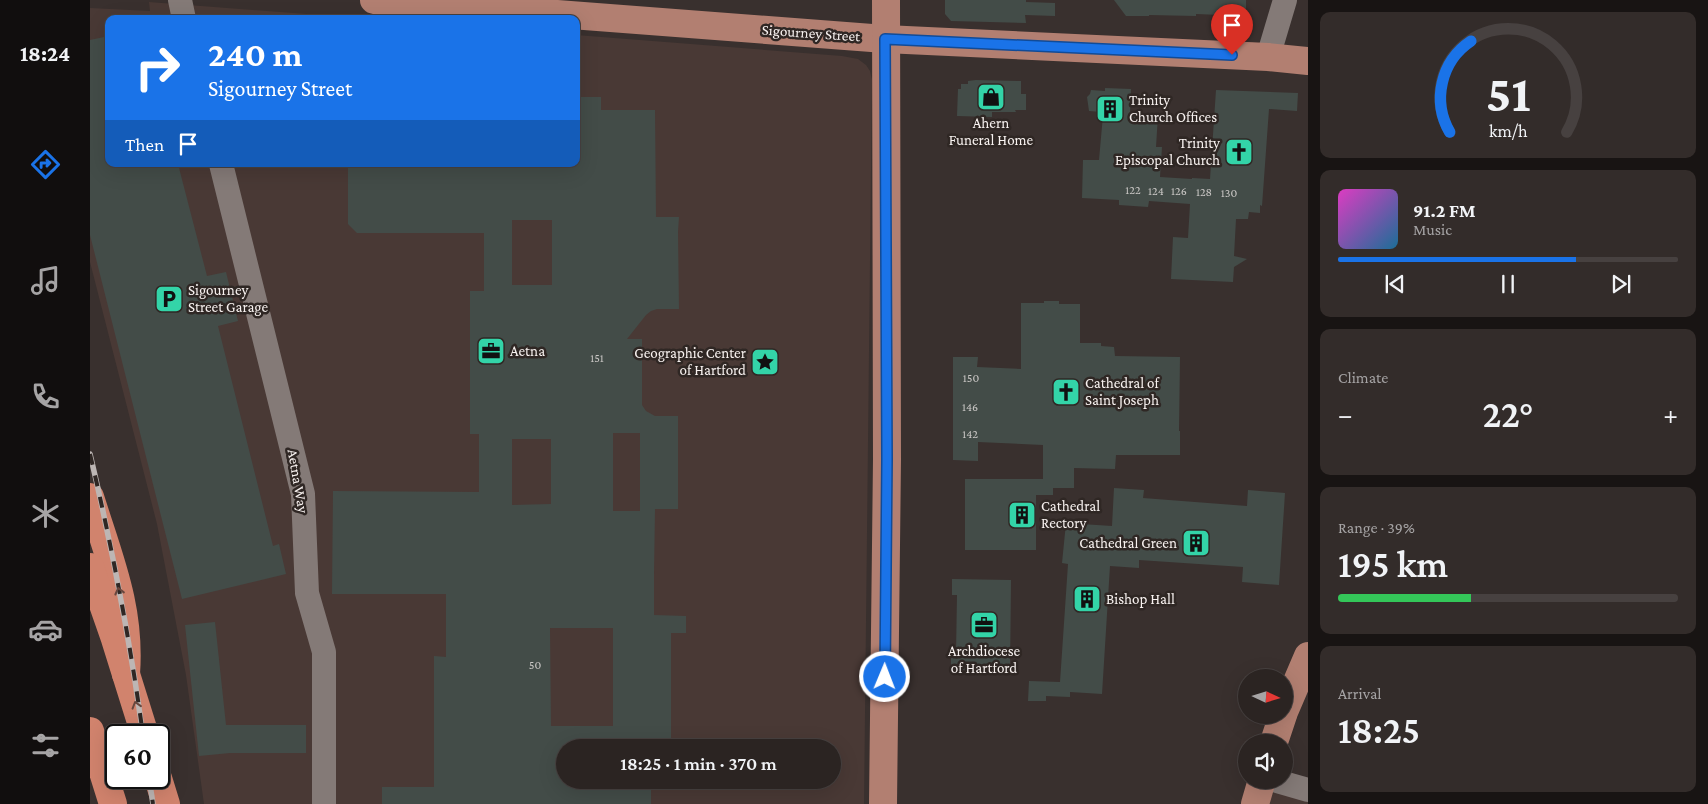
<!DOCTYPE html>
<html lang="en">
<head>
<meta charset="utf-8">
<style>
	body { margin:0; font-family:"Crimson Pro",serif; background:#332c2a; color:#f1f3f6; height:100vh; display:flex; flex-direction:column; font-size:19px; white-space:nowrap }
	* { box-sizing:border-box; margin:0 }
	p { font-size:16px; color:#a6a4a5 }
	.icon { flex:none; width:28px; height:28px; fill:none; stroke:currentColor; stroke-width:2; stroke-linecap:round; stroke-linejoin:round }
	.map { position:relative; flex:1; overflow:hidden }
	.sheet { display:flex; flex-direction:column; gap:12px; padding:12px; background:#181413; width:400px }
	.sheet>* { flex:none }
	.banner { position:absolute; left:15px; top:15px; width:475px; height:152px; border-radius:10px; box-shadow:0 5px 20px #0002,0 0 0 1px #474140; background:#1a73e8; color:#fff; overflow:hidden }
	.needle { width:32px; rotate:94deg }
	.controls { position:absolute; left:1148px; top:669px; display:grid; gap:10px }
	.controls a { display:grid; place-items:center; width:55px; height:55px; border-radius:50%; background:#2b2422; box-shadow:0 5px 20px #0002,0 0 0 1px #474140; font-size:25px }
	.speed { position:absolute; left:15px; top:724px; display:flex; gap:10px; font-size:25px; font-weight:700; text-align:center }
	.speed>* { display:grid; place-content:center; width:65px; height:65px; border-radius:50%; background:#2b2422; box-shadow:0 5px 20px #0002,0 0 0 1px #474140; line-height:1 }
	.speed .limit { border:2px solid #111; border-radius:8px; background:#fff; color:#111 }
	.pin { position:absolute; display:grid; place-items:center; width:42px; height:42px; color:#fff; margin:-51px -21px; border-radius:50% 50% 50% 0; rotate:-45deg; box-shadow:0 0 5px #0007 }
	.pin .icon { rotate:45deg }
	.me { position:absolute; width:55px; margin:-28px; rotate:1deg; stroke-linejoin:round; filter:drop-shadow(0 0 4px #0008) }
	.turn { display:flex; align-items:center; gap:18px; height:105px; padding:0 20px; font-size:22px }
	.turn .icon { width:65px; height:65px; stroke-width:2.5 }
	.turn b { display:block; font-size:35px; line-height:42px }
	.then { display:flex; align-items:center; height:48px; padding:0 20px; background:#0003; gap:10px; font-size:19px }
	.big { font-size:38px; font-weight:600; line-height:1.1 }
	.sheet .widget { flex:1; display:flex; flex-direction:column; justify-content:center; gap:8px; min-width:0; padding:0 18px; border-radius:10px; background:#332c2a }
	.sheet .dial { align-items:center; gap:0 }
	.dial svg { height:130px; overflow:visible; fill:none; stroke:#474140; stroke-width:7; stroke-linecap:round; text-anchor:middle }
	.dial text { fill:#f1f3f6; stroke:none }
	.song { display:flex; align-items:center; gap:15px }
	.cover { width:60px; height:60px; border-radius:8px; background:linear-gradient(135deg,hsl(310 70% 55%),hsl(200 70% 35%)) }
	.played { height:5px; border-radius:2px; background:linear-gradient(90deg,#1a73e8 70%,#474140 70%) }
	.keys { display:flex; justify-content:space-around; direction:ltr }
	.heat { display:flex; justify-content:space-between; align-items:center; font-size:28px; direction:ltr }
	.charge { height:8px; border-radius:4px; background:linear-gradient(90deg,#34c759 39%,#474140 0) }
	.trip { position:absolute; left:466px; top:739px; width:285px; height:50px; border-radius:25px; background:#2b2422; box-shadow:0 5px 20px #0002,0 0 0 1px #474140; font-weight:600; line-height:50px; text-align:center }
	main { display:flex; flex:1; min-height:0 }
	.tabs { display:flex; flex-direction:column; width:90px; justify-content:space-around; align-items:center; background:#110e0e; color:#a6a4a5 }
	.tabs .icon { width:35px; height:35px }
	.tabs .active { color:#1a73e8 }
	.tabs b { font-size:22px; color:#f1f3f6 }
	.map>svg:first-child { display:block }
	.built { fill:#493935; fill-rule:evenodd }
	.building { fill:#434c48; fill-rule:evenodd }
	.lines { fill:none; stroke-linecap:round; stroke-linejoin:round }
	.minor { stroke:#847a77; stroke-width:24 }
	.major { stroke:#b27f71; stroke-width:28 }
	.highway { stroke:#d1836d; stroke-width:28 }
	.rail-casing { stroke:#bdb6b4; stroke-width:5.5 }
	.rail { stroke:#2f2724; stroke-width:4; stroke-dasharray:11; stroke-linecap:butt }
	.oneway { stroke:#68473e }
	.route-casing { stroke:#114b97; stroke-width:12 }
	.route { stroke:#1a73e8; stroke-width:9 }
	.labels { text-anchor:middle; stroke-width:5; stroke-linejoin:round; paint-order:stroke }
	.number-label { font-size:12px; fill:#cbc8c6 }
	.street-label { font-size:15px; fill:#f8f2f0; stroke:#2f2724 }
	.poi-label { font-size:15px; fill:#f8f2f0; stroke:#2f2724; text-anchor:start }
</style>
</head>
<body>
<main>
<nav class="tabs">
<b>18:24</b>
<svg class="icon active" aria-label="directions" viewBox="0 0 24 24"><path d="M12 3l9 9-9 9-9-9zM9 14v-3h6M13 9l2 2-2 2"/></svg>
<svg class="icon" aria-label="music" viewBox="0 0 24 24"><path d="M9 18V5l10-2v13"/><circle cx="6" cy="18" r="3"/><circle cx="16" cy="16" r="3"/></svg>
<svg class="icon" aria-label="phone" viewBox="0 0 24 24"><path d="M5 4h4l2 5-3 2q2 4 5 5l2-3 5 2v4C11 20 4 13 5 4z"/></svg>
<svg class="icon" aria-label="climate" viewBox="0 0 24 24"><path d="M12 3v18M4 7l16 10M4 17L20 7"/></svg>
<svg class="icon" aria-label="car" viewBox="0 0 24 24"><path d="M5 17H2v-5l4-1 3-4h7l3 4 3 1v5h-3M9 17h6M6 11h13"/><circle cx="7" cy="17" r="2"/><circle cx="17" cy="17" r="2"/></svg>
<svg class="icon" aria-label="filters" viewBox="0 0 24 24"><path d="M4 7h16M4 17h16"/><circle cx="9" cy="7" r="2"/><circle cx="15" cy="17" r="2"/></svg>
</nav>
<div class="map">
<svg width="1218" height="804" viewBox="0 0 1218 804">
	<rect width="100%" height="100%" fill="#39302e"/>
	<g class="built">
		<path d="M59 2 282 19H19V164H486V35L752 56 768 59 776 65 780 71 782 80 774 804H114L96 675 67 524 0 262V8L60 11ZM475 748H742V780H475Z"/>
		<polygon points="1186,792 1218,799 1218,804 1177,804 1180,795"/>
	</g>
	<g class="building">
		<polygon points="855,0 936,0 936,2 965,3 965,16 935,15 936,23 861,21 855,14"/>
		<polygon points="1024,0 1156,0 1156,16 1106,14 1106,16 1059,15 1059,16 1036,16"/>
		<polygon points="19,36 19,164 88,164 117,276 136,272 148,321 128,326 183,546 189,544 196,574 92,599 0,235 0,40"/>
		<polygon points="886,80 931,81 931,94 936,94 936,110 925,110 926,112 902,112 902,117 867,116 868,89 871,89 871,84 878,84 878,81"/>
		<polygon points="1015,88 1041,89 1040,113 1068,115 1066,147 1072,147 1070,177 1102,179 1102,178 1120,179 1126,90 1208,93 1207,111 1179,109 1172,206 1170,205 1170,213 1159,212 1158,219 1146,219 1144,256 1157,259 1144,267 1143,282 1081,279 1083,237 1098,238 1100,204 1059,201 1058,207 1029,205 1029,200 992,198 993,160 1009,160 1013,115 1012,112 999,111 997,97 1000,94 1001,90 1015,91"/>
		<path d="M486 97H511V110H565L566 217H589L588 232 589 309H567L561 311 556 315 537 339H552V405L556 411 565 416H588V509H565L564 574V615L596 616V633H581V748H475V780H561V804H292V787H344V656L356 657V594H242L243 491 389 492V434H380V291H394V233H267L258 224V164H486ZM422 220H462V285H422ZM523 433H550V511H523ZM422 439H461V504L422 505ZM460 628H523V726H461Z"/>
		<polygon points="954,301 969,301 969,304 990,304 990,343 1011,343 1011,346 1024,347 1025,356 1090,357 1089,431 1090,431 1090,455 1026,455 1025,469 984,468 984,488 963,488 963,495 946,495 946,550 875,550 875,479 953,479 953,445 888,442 888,461 863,460 863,357 888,357 887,367 931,369 931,303 954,303"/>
		<polygon points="1024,488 1054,490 1053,498 1157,506 1158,490 1195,493 1189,585 1152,582 1153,567 1049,560 1049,568 1020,566 1012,694 980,692 980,697 956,696 956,701 938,701 939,681 970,682 978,564 972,563 976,523 1022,526"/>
		<polygon points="862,579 921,580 920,671 861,670 861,654 866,654 867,595 862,595"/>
		<polygon points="125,622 136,725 216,725 216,753 140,753 109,756 95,625"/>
	</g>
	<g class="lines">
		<g class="minor">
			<polyline points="90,0 94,19"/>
			<polyline points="1178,57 1195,0"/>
			<polyline points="131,164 213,494 217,593 234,652 234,804"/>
			<polyline points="1183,780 1218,790"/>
		</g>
		<g class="major">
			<polyline points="284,0 795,39 1178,57 1218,61"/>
			<polyline points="1194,712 1218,656"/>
			<polyline points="1184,742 1193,715"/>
			<polyline points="793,804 797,459 796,0"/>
			<polyline points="1165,804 1172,780"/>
		</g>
		<g class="highway">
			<path d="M0 497C19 558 41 608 36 674"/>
			<polyline points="0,567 25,639 55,735"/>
			<polyline points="0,731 23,804"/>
			<polyline points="68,778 76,804"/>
		</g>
		<defs>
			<g id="rail">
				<path d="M0 454C22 547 40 640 53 735"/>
				<polyline points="59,778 63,804"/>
			</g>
		</defs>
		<use href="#rail" class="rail-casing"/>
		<use href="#rail" class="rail"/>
	</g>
	<defs><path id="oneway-chevron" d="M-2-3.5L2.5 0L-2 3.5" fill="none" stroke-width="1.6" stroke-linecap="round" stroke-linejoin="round" transform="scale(1.25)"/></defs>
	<g class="oneway">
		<use href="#oneway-chevron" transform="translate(29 591) rotate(-104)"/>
		<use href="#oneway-chevron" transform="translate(46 705) rotate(-107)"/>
	</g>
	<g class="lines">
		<defs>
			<polyline id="route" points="795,677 797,459 795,39 1142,55"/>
		</defs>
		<use href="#route" class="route-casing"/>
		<use href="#route" class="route"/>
	</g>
	<defs>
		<symbol id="shop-square" viewBox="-11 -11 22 22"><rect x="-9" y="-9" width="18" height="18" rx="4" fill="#33d4a8" stroke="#2f2724"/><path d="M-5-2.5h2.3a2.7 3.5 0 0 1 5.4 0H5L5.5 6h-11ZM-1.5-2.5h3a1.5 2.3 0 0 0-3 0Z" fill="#111"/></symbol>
		<symbol id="building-square" viewBox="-11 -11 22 22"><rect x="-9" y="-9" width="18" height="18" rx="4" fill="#33d4a8" stroke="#2f2724"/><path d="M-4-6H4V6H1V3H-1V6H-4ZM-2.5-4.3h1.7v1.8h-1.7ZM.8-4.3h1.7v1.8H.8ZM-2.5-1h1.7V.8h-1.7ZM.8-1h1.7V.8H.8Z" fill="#111"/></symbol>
		<symbol id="church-square" viewBox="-11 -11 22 22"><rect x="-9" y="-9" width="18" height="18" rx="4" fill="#33d4a8" stroke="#2f2724"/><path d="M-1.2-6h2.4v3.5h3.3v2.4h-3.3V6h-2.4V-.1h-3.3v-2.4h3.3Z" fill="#111"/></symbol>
		<symbol id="parking-square" viewBox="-11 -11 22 22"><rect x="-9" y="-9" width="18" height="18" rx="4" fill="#33d4a8" stroke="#2f2724"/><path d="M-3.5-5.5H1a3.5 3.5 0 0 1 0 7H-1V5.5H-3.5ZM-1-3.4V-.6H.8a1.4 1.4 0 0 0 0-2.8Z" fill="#111"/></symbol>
		<symbol id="office-square" viewBox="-11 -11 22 22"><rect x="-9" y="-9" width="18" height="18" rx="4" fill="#33d4a8" stroke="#2f2724"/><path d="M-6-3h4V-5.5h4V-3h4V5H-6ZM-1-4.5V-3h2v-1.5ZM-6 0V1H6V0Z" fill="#111"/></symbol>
		<symbol id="sight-square" viewBox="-11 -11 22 22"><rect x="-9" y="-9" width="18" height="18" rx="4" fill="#33d4a8" stroke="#2f2724"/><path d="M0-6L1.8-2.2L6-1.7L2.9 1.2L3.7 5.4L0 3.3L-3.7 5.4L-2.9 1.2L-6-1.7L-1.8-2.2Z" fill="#111"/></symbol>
	</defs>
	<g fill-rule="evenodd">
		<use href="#shop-square" x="885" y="81" width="32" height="32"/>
		<use href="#building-square" x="1004" y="93" width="32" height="32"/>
		<use href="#church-square" x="1133" y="136" width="32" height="32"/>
		<use href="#parking-square" x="63" y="283" width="32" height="32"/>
		<use href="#office-square" x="385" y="335" width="32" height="32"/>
		<use href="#sight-square" x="659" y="346" width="32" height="32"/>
		<use href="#church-square" x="960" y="376" width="32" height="32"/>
		<use href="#building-square" x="916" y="499" width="32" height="32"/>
		<use href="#building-square" x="1090" y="527" width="32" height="32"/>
		<use href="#building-square" x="981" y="583" width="32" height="32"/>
		<use href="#office-square" x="878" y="609" width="32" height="32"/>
	</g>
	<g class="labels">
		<g class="number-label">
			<text x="1043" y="194">122</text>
			<text x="1066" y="195">124</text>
			<text x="1089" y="195">126</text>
			<text x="1114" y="196">128</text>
			<text x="1139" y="197">130</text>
			<text x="507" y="362">151</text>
			<text x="881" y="382">150</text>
			<text x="880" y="411">146</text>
			<text x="880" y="438">142</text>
			<text x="445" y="669">50</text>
		</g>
		<g class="street-label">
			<text transform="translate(721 33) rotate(4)" y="5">Sigourney Street</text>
			<text transform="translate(208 481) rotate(80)" y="5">Aetna Way</text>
		</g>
		<g class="poi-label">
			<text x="1039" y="105">Trinity<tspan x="1039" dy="17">Church Offices</tspan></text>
			<text x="901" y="128" text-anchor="middle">Ahern<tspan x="901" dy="17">Funeral Home</tspan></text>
			<text x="1130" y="148" text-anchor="end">Trinity<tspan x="1130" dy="17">Episcopal Church</tspan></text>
			<text x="98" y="295">Sigourney<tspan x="98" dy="17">Street Garage</tspan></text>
			<text x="420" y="356">Aetna</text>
			<text x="656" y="358" text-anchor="end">Geographic Center<tspan x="656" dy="17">of Hartford</tspan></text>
			<text x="995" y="388">Cathedral of<tspan x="995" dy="17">Saint Joseph</tspan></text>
			<text x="951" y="511">Cathedral<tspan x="951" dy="17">Rectory</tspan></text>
			<text x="1087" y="548" text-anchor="end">Cathedral Green</text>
			<text x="1016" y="604">Bishop Hall</text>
			<text x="894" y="656" text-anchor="middle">Archdiocese<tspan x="894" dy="17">of Hartford</tspan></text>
		</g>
	</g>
</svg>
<div class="controls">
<a><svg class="needle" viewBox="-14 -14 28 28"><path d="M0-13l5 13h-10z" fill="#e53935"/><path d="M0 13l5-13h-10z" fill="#a6a4a5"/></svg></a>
<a><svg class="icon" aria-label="sound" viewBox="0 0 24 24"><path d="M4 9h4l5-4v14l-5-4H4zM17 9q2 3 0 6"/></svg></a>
</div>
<div class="speed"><div class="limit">60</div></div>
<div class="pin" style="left:1142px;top:55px;background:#d93025"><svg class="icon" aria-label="arrive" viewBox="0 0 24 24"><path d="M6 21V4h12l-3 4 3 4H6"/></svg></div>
<svg class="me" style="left:795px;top:677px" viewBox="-20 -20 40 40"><circle r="17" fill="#1a73e8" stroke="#fff" stroke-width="3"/><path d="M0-11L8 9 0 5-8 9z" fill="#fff"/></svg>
<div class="trip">18:25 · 1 min · 370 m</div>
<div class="banner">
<div class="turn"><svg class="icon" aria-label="right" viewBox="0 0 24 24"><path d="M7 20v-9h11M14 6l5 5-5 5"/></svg><div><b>240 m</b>Sigourney Street</div></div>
<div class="then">Then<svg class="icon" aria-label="arrive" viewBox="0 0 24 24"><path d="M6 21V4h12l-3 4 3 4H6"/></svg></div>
</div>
</div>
<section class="sheet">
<div class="widget dial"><svg viewBox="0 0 100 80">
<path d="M14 69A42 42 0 1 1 86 69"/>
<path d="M14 69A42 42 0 0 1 27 13" stroke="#1a73e8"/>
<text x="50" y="56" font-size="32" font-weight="700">51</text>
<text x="50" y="72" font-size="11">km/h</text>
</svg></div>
<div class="widget">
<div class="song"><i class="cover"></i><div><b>91.2 FM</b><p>Music</p></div></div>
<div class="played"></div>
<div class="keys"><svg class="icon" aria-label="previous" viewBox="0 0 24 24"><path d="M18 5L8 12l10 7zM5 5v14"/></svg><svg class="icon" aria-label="pause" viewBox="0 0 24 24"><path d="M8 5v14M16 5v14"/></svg><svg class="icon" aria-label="next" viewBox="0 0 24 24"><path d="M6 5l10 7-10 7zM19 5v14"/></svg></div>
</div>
<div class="widget"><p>Climate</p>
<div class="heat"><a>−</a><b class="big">22°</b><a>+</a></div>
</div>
<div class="widget"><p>Range · 39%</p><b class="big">195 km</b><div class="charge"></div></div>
<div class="widget"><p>Arrival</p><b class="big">18:25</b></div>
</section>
</main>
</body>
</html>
